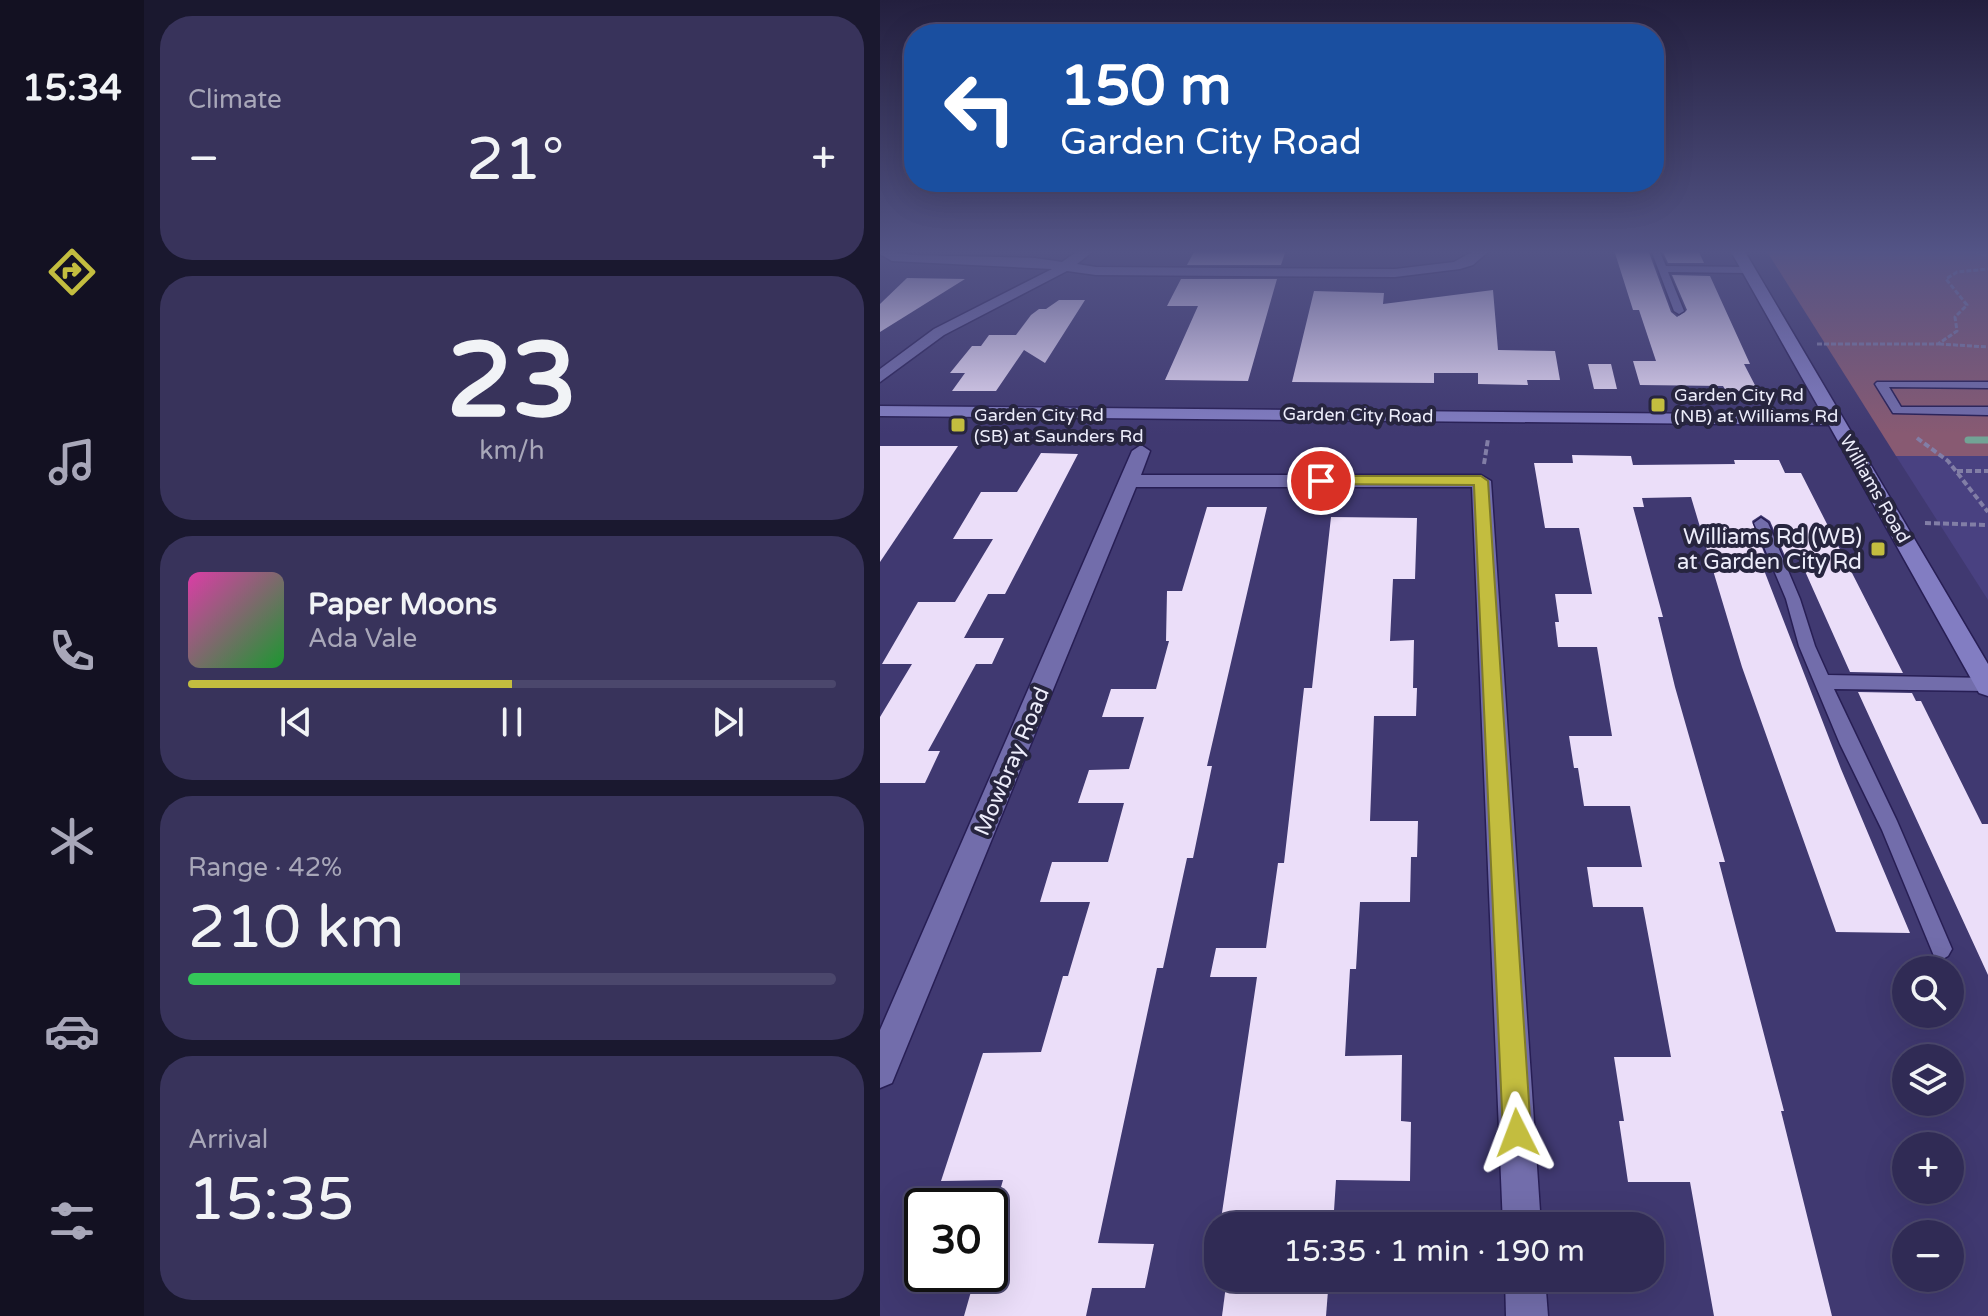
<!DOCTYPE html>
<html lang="en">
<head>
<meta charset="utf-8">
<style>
	body { margin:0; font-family:"Varela Round",sans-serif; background:#38335b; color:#f1f3f6; height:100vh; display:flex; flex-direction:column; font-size:30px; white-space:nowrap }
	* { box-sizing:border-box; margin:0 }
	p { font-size:26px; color:#a8a7b9 }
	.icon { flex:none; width:44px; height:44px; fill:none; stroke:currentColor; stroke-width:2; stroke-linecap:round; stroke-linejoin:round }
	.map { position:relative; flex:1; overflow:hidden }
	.panel { display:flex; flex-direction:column; gap:16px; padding:16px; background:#1a182f; width:736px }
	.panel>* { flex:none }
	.guide { position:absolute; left:24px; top:24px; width:760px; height:168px; border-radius:32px; box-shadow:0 8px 32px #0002,0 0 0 2px #4b476c; background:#1a4fa0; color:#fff; overflow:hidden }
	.fabs { position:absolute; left:1012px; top:956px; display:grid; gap:16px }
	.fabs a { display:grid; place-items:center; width:72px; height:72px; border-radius:50%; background:#302b55; box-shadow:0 8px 32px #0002,0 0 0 2px #4b476c; font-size:40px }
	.speed { position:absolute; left:24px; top:1188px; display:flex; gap:16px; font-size:40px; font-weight:700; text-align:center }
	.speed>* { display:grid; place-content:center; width:104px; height:104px; border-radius:50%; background:#302b55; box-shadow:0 8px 32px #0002,0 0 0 2px #4b476c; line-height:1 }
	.speed .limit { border:4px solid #111; border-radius:12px; background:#fff; color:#111 }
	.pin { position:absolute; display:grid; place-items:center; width:68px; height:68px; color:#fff; margin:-34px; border:4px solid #fff; border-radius:50%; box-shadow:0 2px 8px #0007 }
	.me { position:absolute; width:88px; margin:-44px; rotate:357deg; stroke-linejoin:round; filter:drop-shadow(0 0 6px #0008) }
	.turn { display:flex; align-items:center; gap:28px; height:168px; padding:0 24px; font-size:36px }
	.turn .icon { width:104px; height:104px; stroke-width:2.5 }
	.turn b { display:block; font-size:56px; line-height:68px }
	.big { font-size:60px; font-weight:600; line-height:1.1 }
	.panel .tile { flex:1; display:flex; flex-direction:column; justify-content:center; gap:12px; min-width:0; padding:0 28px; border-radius:32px; background:#38335b }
	.panel .dial { align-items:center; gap:0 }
	.dial b { font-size:104px; line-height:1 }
	.song { display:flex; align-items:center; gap:24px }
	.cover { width:96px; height:96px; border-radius:12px; background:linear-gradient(135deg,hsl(320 70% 55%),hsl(130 70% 35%)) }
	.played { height:8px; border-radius:4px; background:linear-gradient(90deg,#c3bd3f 50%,#4b476c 50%) }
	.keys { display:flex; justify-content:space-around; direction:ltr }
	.heat { display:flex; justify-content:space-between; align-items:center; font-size:44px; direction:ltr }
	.charge { height:12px; border-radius:6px; background:linear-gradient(90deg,#34c759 42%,#4b476c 0) }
	.trip { position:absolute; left:324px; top:1212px; width:460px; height:80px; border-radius:32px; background:#302b55; box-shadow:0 8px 32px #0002,0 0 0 2px #4b476c; font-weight:600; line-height:80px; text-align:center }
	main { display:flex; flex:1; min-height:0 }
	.dock { display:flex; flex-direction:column; width:144px; justify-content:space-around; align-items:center; background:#131122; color:#a8a7b9 }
	.dock .icon { width:56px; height:56px }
	.dock .on { color:#c3bd3f }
	.dock b { font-size:36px; color:#f1f3f6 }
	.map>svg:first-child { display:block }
	.built { fill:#494181 }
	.green { fill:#885a72 }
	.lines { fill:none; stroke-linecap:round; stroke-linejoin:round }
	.stream { stroke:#72a395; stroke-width:7 }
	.building { fill:#ebdef9 }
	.lane-casing { stroke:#271e54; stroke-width:3 }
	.street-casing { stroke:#271e54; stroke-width:3 }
	.secondary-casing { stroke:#271e54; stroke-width:3 }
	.path-far1 { stroke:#827ea6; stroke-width:3; stroke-dasharray:5 2; stroke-linecap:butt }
	.path { stroke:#827ea6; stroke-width:4; stroke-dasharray:6 3; stroke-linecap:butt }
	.lane { fill:#726dab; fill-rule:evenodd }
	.street { fill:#726dab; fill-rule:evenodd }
	.secondary { fill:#827dc2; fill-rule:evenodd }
	.route { fill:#c3bd3f; stroke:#7f7b29; stroke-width:2 }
	.poi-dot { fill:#c3bd3f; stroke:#27253f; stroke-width:3 }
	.labels { text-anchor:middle; stroke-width:8; stroke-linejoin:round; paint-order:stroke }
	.far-poi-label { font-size:18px; fill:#ededfb; stroke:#27253f; text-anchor:start }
	.far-street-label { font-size:18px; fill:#ededfb; stroke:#27253f }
	.poi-label { font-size:22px; fill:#ededfb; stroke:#27253f; text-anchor:end }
	.street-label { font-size:22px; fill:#ededfb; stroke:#27253f }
</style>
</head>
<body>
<main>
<nav class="dock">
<b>15:34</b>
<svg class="icon on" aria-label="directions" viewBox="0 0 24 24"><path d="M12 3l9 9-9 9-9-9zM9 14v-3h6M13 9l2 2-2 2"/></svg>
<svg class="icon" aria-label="music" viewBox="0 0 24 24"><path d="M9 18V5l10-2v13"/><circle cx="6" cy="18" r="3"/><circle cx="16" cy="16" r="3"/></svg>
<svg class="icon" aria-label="phone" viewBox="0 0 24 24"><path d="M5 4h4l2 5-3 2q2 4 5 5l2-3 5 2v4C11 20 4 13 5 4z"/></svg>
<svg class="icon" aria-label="climate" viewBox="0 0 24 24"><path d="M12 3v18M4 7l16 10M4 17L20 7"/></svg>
<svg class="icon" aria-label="car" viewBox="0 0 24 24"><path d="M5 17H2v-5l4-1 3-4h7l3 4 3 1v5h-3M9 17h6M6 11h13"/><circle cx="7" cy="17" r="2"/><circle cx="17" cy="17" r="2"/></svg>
<svg class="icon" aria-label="filters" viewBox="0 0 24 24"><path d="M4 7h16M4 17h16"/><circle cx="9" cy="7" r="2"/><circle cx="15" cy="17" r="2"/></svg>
</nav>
<section class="panel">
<div class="tile"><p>Climate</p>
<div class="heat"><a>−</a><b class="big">21°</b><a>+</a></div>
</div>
<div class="tile dial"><b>23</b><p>km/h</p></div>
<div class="tile">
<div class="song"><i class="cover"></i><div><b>Paper Moons</b><p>Ada Vale</p></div></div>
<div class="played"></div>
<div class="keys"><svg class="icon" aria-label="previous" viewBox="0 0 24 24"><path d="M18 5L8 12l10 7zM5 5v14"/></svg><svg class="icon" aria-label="pause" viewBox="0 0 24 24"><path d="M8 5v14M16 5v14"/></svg><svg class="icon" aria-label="next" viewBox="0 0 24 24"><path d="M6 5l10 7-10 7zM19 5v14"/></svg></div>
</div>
<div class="tile"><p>Range · 42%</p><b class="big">210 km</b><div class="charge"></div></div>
<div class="tile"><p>Arrival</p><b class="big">15:35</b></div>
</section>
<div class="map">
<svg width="1108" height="1316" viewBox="0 0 1108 1316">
	<rect width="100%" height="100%" fill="#403971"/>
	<polygon class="built" points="1016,456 1108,456 1108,600"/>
	<polygon class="green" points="886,250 1108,250 1108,456 1016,456"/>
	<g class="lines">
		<polyline class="stream" points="1088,440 1108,440"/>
	</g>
	<g class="building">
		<polygon points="315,250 406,250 401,265 307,265"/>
		<polygon points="734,250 768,250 791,312 797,317 807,310 792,275 830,276 870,364 864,364 878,391 846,391 843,386 760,385 753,361 776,361 759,310 753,310"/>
		<polygon points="782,250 818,250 824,263 788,263"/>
		<polygon points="27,278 85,279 0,332 0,304"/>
		<polygon points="301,279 397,279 368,381 285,380 318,306 287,306"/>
		<polygon points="613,290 618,350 675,351 680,380 647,380 648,385 598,384 598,373 554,373 554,383 412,382 434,291 504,293 503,304"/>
		<polygon points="179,300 205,300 165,363 144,350 116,391 72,391 85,373 70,373 92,346 101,346 109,335 136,335 151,315 159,309 166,309"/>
		<polygon points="708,364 731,364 737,389 714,389"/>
		<polygon points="0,446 78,446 0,562"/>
		<polygon points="161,453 198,454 125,594 108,594 84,638 124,638 112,664 96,664 48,751 60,751 45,783 0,783 0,717 32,664 2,664 38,602 75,602 113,539 73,539 101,492 137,492"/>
		<polygon points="692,455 751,456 753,465 855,464 854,460 899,460 905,473 921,473 1023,673 970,672 916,551 905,556 890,521 881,515 872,521 888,563 882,565 961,769 1030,933 956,932 862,667 811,497 762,498 764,507 753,507 783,617 778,617 795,687 845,862 839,862 904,1111 901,1111 952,1316 834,1316 810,1182 748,1182 739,1121 744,1121 734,1057 791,1057 763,907 713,907 707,867 762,867 750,806 704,806 698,768 694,768 689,736 732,736 717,647 678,647 675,622 679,622 675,594 712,594 699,528 665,528 654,463 693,463"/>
		<polygon points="327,507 387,507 327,766 332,766 313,858 307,858 283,968 277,968 218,1243 274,1244 265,1288 212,1288 206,1316 84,1316 96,1274 110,1274 110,1226 123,1180 61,1181 103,1053 161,1052 183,976 188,976 210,902 160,902 172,862 228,862 244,803 198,803 209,770 249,769 264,717 222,717 231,689 276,689 289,641 286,641 287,591 302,591"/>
		<polygon points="451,517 537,518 535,579 513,579 510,641 534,640 533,688 537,688 536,716 494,716 490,821 538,821 537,857 531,857 530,902 480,902 476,969 470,969 465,1056 522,1055 521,1121 531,1122 530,1181 456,1180 453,1226 340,1226 377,977 330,977 336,948 386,948 398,863 404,863 424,688 432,688"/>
		<polygon points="978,692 1032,693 1036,701 1041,701 1102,824 1108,824 1108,975"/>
		<polygon points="347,1278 449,1278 446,1316 342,1316"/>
	</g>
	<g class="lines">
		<defs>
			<g id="lane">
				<polygon points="771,250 779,250 786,266 868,267 873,270 868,273 788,272 804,311 799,314 794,311"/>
				<polygon points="997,382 1108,382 1108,388 1009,387 1021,407 1108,407 1108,415 1013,413 995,384"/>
				<polygon points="881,518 888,523 920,599 935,646 948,675 1108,678 1107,691 954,689 1017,821 1072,949 1068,956 1061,960 1054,956 1002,830 960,744 919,646 906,599 874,523"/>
			</g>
			<g id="street">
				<polygon points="0,250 32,255 155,258 182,262 199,250 215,250 197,264 216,267 515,269 574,262 595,250 610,250 593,265 580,269 515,277 216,275 187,271 64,335 0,382 0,369 54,329 172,269 12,261 0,254"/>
				<polygon points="261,445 270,451 261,475 601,475 611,481 661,1226 623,1226 592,487 256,487 12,1083 0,1088 0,1030 252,451"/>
				<polygon points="625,1278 665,1278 668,1316 626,1316"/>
			</g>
			<polygon id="secondary" points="850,250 864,250 1108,664 1108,696 1099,693 949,425 0,416 0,406 943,415"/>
		</defs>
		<use href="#lane" class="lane-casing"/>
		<use href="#street" class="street-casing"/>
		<use href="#secondary" class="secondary-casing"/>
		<g class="path-far1">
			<polyline points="1088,250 1108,256"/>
			<polyline points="937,344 1058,344 1077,331 1075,317 1087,305 1066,279 1077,272 1108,269"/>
			<polyline points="1059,344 1108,347"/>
		</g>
		<g class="path">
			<polyline points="1037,438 1068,461 1108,512"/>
			<polyline points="604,464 608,439"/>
			<polyline points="1077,471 1108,471"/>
			<polyline points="1045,523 1108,525"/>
		</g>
		<use href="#lane" class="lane"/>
		<use href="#street" class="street"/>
		<use href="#secondary" class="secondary"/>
	</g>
	<linearGradient id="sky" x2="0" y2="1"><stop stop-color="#231f3e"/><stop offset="0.58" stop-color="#535486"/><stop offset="1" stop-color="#535486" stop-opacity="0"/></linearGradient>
	<rect width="1108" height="434" fill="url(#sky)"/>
	<polygon class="route" points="441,476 601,476 608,481 651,1133 647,1143 637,1147 627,1143 623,1133 594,485 436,484 436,477"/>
	<g class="poi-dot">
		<rect x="770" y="397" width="16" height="16" rx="4"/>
		<rect x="70" y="417" width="16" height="16" rx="4"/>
		<rect x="990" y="541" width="16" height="16" rx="4"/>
	</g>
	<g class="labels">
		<g class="far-poi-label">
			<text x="794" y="401">Garden City Rd<tspan x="794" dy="21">(NB) at Williams Rd</tspan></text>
			<text x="94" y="421">Garden City Rd<tspan x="94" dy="21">(SB) at Saunders Rd</tspan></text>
		</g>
		<g class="far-street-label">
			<text transform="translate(478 415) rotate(1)" y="6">Garden City Road</text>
			<text transform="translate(995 489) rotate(60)" y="6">Williams Road</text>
		</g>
		<g class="poi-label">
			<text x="982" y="544">Williams Rd (WB)<tspan x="982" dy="25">at Garden City Rd</tspan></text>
		</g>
		<g class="street-label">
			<text transform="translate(131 761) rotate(-67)" y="8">Mowbray Road</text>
		</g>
	</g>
</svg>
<div class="fabs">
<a><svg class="icon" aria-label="search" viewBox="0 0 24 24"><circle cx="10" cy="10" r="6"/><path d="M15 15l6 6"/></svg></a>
<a><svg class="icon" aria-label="layers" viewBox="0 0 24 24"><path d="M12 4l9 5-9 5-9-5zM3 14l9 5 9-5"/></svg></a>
<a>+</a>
<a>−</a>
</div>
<div class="speed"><div class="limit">30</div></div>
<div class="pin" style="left:441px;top:481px;background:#d93025"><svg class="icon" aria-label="arrive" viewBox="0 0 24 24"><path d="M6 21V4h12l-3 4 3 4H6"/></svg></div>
<svg class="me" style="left:637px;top:1133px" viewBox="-20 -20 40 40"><path d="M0-17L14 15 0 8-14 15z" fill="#c3bd3f" stroke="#fff" stroke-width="4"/></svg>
<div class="trip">15:35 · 1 min · 190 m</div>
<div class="guide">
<div class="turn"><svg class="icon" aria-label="left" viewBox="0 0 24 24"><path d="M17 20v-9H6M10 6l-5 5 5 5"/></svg><div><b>150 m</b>Garden City Road</div></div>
</div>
</div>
</main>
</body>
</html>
